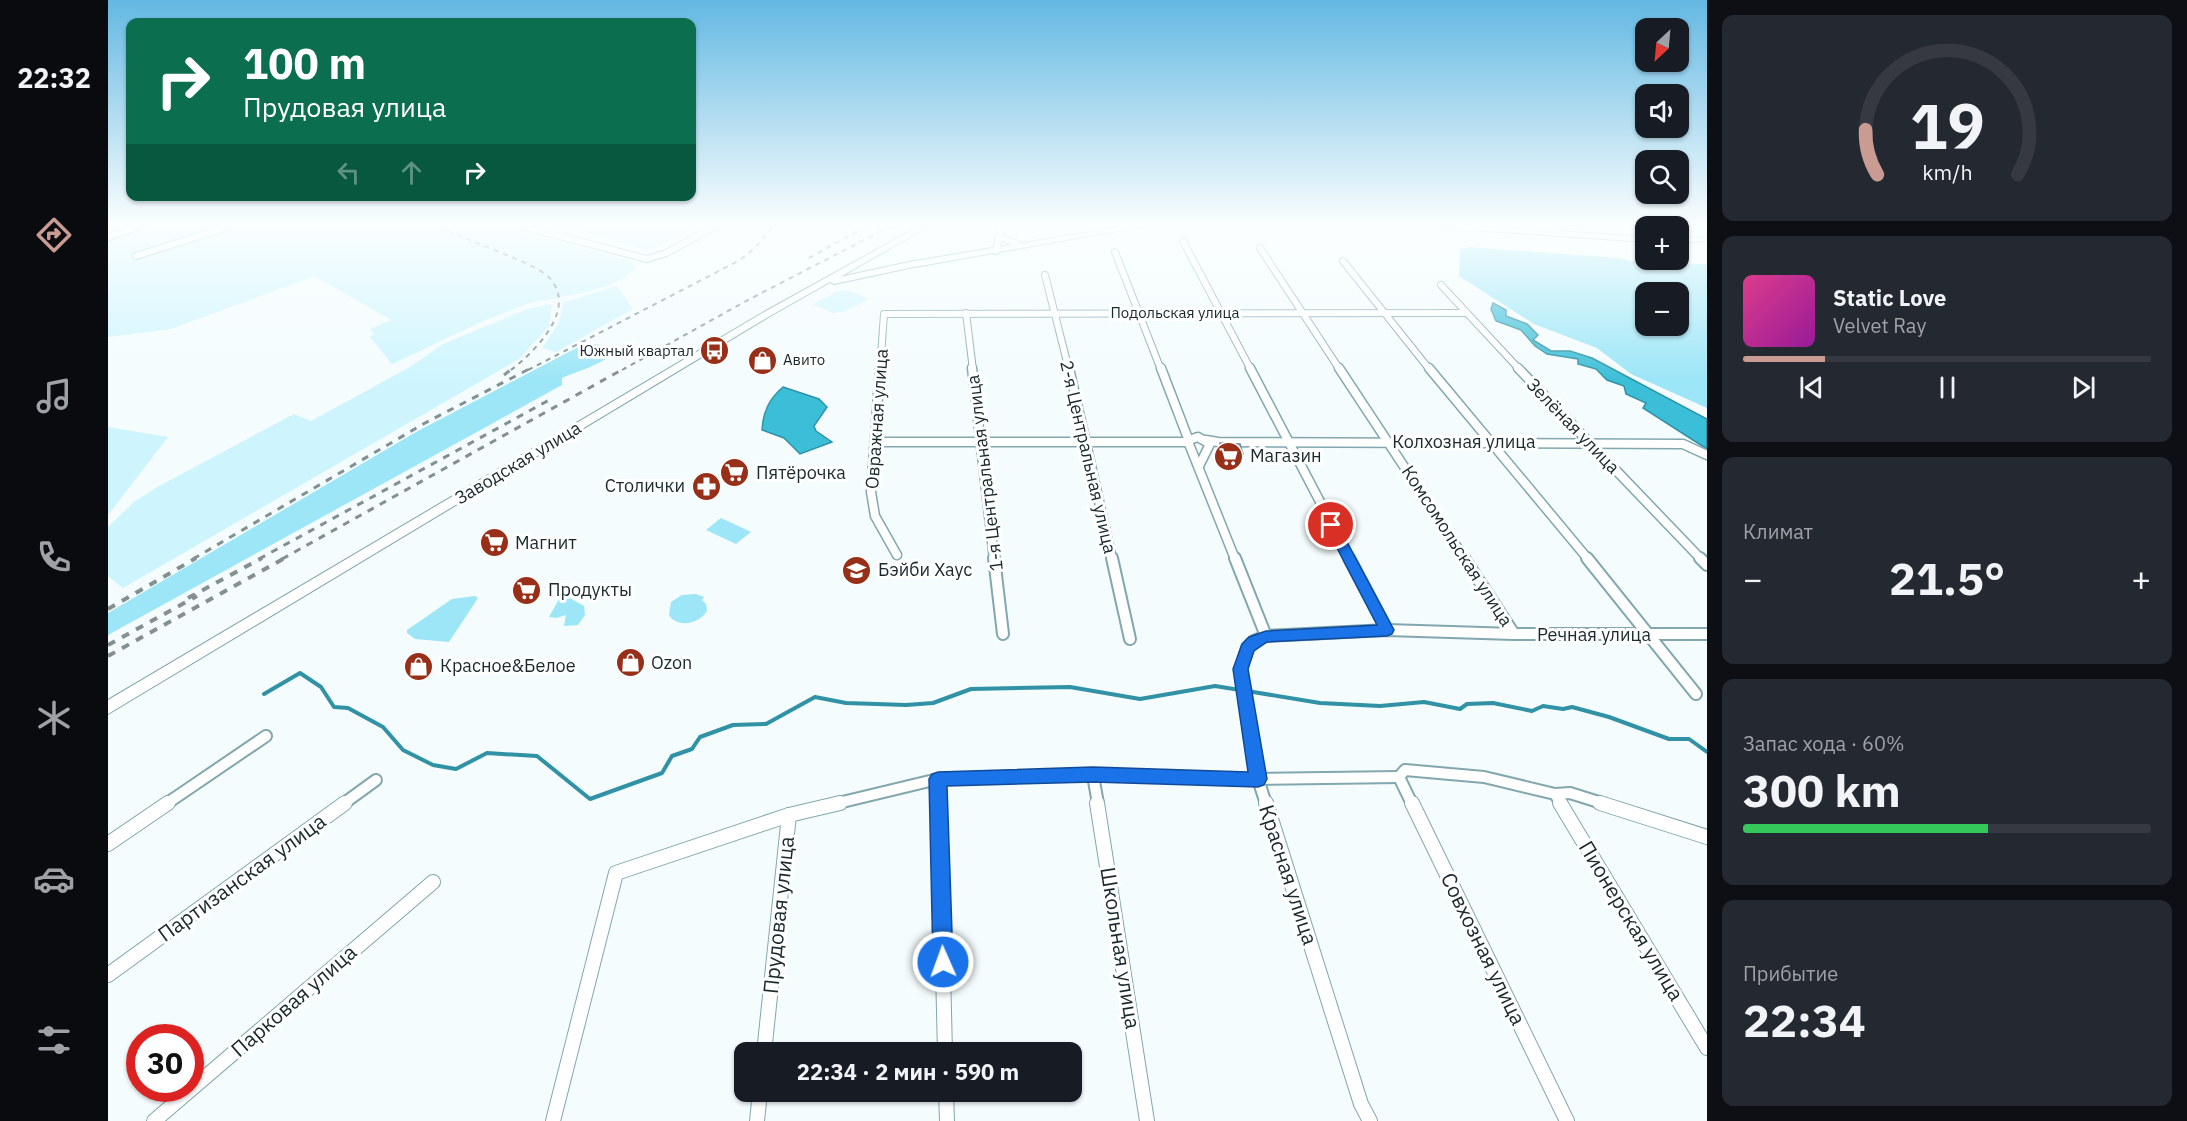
<!DOCTYPE html>
<html lang="ru">
<head>
<meta charset="utf-8">
<style>
	body { margin:0; font-family:"IBM Plex Sans",sans-serif; background:#242831; color:#f1f3f6; height:100vh; display:flex; flex-direction:column; font-size:22px; white-space:nowrap }
	* { box-sizing:border-box; margin:0 }
	p { font-size:20px; color:#9ea1a6 }
	.icon { flex:none; width:33px; height:33px; fill:none; stroke:currentColor; stroke-width:2; stroke-linecap:round; stroke-linejoin:round }
	.map { position:relative; flex:1; overflow:hidden }
	.drawer { display:flex; flex-direction:column; gap:15px; padding:15px; background:#0d0f14; width:480px }
	.drawer>* { flex:none }
	.hud { position:absolute; left:18px; top:18px; width:570px; height:183px; border-radius:12px; box-shadow:0 2px 4px #0004; background:#0b6e4f; color:#fff; overflow:hidden }
	.needle { width:39px; rotate:206deg }
	.fabs { position:absolute; left:1527px; top:18px; display:grid; gap:12px }
	.fabs a { display:grid; place-items:center; width:54px; height:54px; border-radius:12px; background:#171b24; box-shadow:0 2px 4px #0004; font-size:30px }
	.speed { position:absolute; left:18px; top:1024px; display:flex; gap:12px; font-size:30px; font-weight:700; text-align:center }
	.speed>* { display:grid; place-content:center; width:78px; height:78px; border-radius:50%; background:#171b24; box-shadow:0 2px 4px #0004; line-height:1 }
	.speed .limit { border:9px solid #d22; background:#fff; color:#111 }
	.pin { position:absolute; display:grid; place-items:center; width:51px; height:51px; color:#fff; margin:-26px; border:3px solid #fff; border-radius:50%; box-shadow:0 2px 6px #0007 }
	.me { position:absolute; width:66px; margin:-33px; rotate:358deg; stroke-linejoin:round; filter:drop-shadow(0 0 4px #0008) }
	.turn { display:flex; align-items:center; gap:21px; height:126px; padding:0 18px; font-size:27px }
	.turn .icon { width:78px; height:78px; stroke-width:2.5 }
	.turn b { display:block; font-size:42px; line-height:51px }
	.lanes { display:flex; align-items:center; height:57px; padding:0 18px; background:#0003; justify-content:center; gap:30px; direction:ltr }
	.lanes .off { opacity:.35 }
	.big { font-size:45px; font-weight:700; line-height:1.1 }
	.drawer .card { flex:1; display:flex; flex-direction:column; justify-content:center; gap:9px; min-width:0; padding:0 21px; border-radius:12px; background:#242831 }
	.drawer .dial { align-items:center; gap:0 }
	.dial svg { height:156px; overflow:visible; fill:none; stroke:#363941; stroke-width:7; stroke-linecap:round; text-anchor:middle }
	.dial text { fill:#f1f3f6; stroke:none }
	.song { display:flex; align-items:center; gap:18px }
	.cover { width:72px; height:72px; border-radius:9px; background:linear-gradient(135deg,hsl(330 70% 55%),hsl(300 70% 35%)) }
	.played { height:6px; border-radius:3px; background:linear-gradient(90deg,#c99b93 20%,#363941 20%) }
	.keys { display:flex; justify-content:space-around; direction:ltr }
	.heat { display:flex; justify-content:space-between; align-items:center; font-size:33px; direction:ltr }
	.charge { height:9px; border-radius:4px; background:linear-gradient(90deg,#34c759 60%,#363941 0) }
	.trip { position:absolute; left:626px; top:1042px; width:348px; height:60px; border-radius:12px; background:#171b24; box-shadow:0 2px 4px #0004; font-weight:700; line-height:60px; text-align:center }
	main { display:flex; flex:1; min-height:0 }
	.tab-bar { display:flex; flex-direction:column; width:108px; justify-content:space-around; align-items:center; background:#090b0e; color:#9ea1a6 }
	.tab-bar .icon { width:42px; height:42px }
	.tab-bar .on { color:#c99b93 }
	.tab-bar b { font-size:27px; color:#f1f3f6 }
	.map>svg:first-child { display:block }
	.built { fill:#cef5fe }
	.green { fill:#9ce6f7; fill-rule:evenodd }
	.water { fill:#3bbfd8; stroke:#3192a5; stroke-width:1.5 }
	.lines { fill:none; stroke-linecap:round; stroke-linejoin:round }
	.stream { stroke:#3192a5; stroke-width:4 }
	.street-far3-casing { stroke:#82a7af; stroke-width:8 }
	.street-far2-casing { stroke:#82a7af; stroke-width:11 }
	.street-far1-casing { stroke:#82a7af; stroke-width:14 }
	.street-casing { stroke:#82a7af; stroke-width:16 }
	.secondary-casing { stroke:#82a7af; stroke-width:2 }
	.primary-casing { stroke:#82a7af; stroke-width:3 }
	.street-far3 { stroke:#fff; stroke-width:6 }
	.street-far2 { stroke:#fff; stroke-width:8 }
	.street-far1 { stroke:#fff; stroke-width:10 }
	.street { stroke:#fff; stroke-width:14 }
	.secondary { fill:#fff; fill-rule:evenodd }
	.primary { fill:#fff; fill-rule:evenodd }
	.rail-far2 { stroke:#838f91; stroke-width:2; stroke-dasharray:5 5; stroke-linecap:butt }
	.rail-far1 { stroke:#838f91; stroke-width:3; stroke-dasharray:7 7; stroke-linecap:butt }
	.rail { stroke:#838f91; stroke-width:4; stroke-dasharray:8 8; stroke-linecap:butt }
	.wall { fill:#8aa9b1 }
	.building { fill:#a0c5ce; stroke:#708a90; stroke-width:1.5 }
	.route { fill:#1a73e8; stroke:#114b97; stroke-width:1.5 }
	.labels { text-anchor:middle; stroke-width:6; stroke-linejoin:round; paint-order:stroke }
	.far-street-label { font-size:15px; fill:#1a292d; stroke:#fff }
	.far-poi-label { font-size:15px; fill:#1a292d; stroke:#fff; text-anchor:end }
	.street-label { font-size:18px; fill:#1a292d; stroke:#fff }
	.poi-label { font-size:18px; fill:#1a292d; stroke:#fff; text-anchor:start }
	.near-street-label { font-size:21px; fill:#1a292d; stroke:#fff }
</style>
</head>
<body>
<main>
<nav class="tab-bar">
<b>22:32</b>
<svg class="icon on" aria-label="directions" viewBox="0 0 24 24"><path d="M12 3l9 9-9 9-9-9zM9 14v-3h6M13 9l2 2-2 2"/></svg>
<svg class="icon" aria-label="music" viewBox="0 0 24 24"><path d="M9 18V5l10-2v13"/><circle cx="6" cy="18" r="3"/><circle cx="16" cy="16" r="3"/></svg>
<svg class="icon" aria-label="phone" viewBox="0 0 24 24"><path d="M5 4h4l2 5-3 2q2 4 5 5l2-3 5 2v4C11 20 4 13 5 4z"/></svg>
<svg class="icon" aria-label="climate" viewBox="0 0 24 24"><path d="M12 3v18M4 7l16 10M4 17L20 7"/></svg>
<svg class="icon" aria-label="car" viewBox="0 0 24 24"><path d="M5 17H2v-5l4-1 3-4h7l3 4 3 1v5h-3M9 17h6M6 11h13"/><circle cx="7" cy="17" r="2"/><circle cx="17" cy="17" r="2"/></svg>
<svg class="icon" aria-label="filters" viewBox="0 0 24 24"><path d="M4 7h16M4 17h16"/><circle cx="9" cy="7" r="2"/><circle cx="15" cy="17" r="2"/></svg>
</nav>
<div class="map">
<svg width="1599" height="1121" viewBox="0 0 1599 1121">
	<rect width="100%" height="100%" fill="#f4fcfd"/>
	<g class="built">
		<polygon points="55,223 127,223 23,257 28,260 143,223 383,223 522,261 527,267 522,274 502,285 479,292 422,303 375,321 284,364 262,337 266,334 262,329 283,320 207,276 63,329 0,337 0,239"/>
		<polygon points="441,223 592,223 543,251"/>
		<polygon points="509,286 525,309 448,352 434,348 450,324 456,302"/>
		<polygon points="739,290 761,299 735,312 725,313 705,304 730,291"/>
		<polygon points="444,304 442,320 440,323 443,324 411,359 15,588 0,576 0,527 26,502 51,486 186,414 203,421 302,367 335,344 419,309"/>
		<polygon points="0,427 60,437 0,515"/>
	</g>
	<g class="green">
		<path d="M1361 247 1511 258 1533 264H1599V408L1523 374 1489 348 1426 324 1351 276 1352 250ZM1538 292H1570V326H1538Z"/>
		<path d="M478 343 502 346 505 354C496 363 468 372 454 378V385L0 635V613L308 432Z"/>
		<polygon points="613,518 643,532 628,544 598,530"/>
		<polygon points="455,592 461,593 460,597 476,606 477,615 470,625 456,626 458,615 448,618 441,617"/>
		<path d="M588 594 596 597 594 600 598 604 599 611C591 623 576 627 564 619L561 615 563 602 574 595Z"/>
		<polygon points="367,596 370,598 341,642 307,639 299,633 299,630 344,599"/>
	</g>
	<g class="water">
		<polygon points="1385,303 1398,310 1398,316 1419,324 1430,335 1425,340 1443,351 1462,351 1484,358 1599,419 1599,449 1535,408 1538,403 1518,394 1516,386 1499,380 1488,369 1470,364 1470,359 1439,354 1427,346 1413,330 1388,321 1383,309"/>
		<path d="M675 387 711 399 719 407 706 426 708 431 724 442 692 454 676 438 654 430C655 412 661 399 675 387Z"/>
	</g>
	<g class="lines">
		<g class="stream">
			<polyline points="1139,691 1212,703 1272,706 1316,702 1352,709 1359,704 1385,703 1424,711 1435,706 1455,709 1464,707 1501,717 1561,739 1581,739 1599,752"/>
			<polyline points="156,694 192,673 213,687 226,707 240,708 275,727 295,750 325,765 348,769 379,753 429,756 482,799 554,773 564,756 584,749 592,737 625,725 658,724 707,697 738,703 798,705 825,703 863,689 962,687 1032,699 1107,686 1132,690"/>
		</g>
		<defs>
			<g id="street-far3">
				<polyline points="402,223 539,259 558,253 613,223"/>
				<polyline points="890,237 910,244"/>
				<polyline points="1075,241 1143,370"/>
				<polyline points="1152,248 1232,370"/>
				<polyline points="888,251 894,223"/>
				<polyline points="1007,252 1053,370"/>
				<polyline points="28,256 132,223"/>
				<polyline points="1235,261 1322,370"/>
				<polyline points="937,275 961,370"/>
				<polyline points="1333,285 1412,370"/>
				<polyline points="858,313 865,370"/>
				<polyline points="772,370 776,314 1357,313"/>
			</g>
			<g id="street-far2">
				<polyline points="772,368 763,492 767,516 789,555"/>
				<polyline points="864,368 886,559"/>
				<polyline points="961,368 1004,559"/>
				<polyline points="1053,368 1081,441"/>
				<polyline points="1142,368 1242,559"/>
				<polyline points="1231,368 1357,559"/>
				<polyline points="1321,368 1480,559"/>
				<polyline points="1410,368 1593,559"/>
				<polyline points="1098,440 1110,442 1575,444 1599,455"/>
				<polyline points="768,442 1080,442"/>
				<polyline points="1081,444 1127,559"/>
				<polyline points="1081,444 1081,440 1090,437 1102,444 1091,466"/>
			</g>
			<g id="street-far1">
				<polyline points="886,558 895,634"/>
				<polyline points="1004,558 1022,639"/>
				<polyline points="1127,558 1158,636"/>
				<polyline points="1241,558 1279,630"/>
				<polyline points="1356,558 1406,634"/>
				<polyline points="1479,558 1588,694"/>
				<polyline points="1592,558 1599,565"/>
				<polyline points="985,775 990,804"/>
				<polyline points="1291,777 1304,804"/>
				<polyline points="1291,777 1297,770 1376,777 1447,794 1462,793 1497,804"/>
				<polyline points="830,779 831,804"/>
				<polyline points="1447,794 1453,804"/>
				<polyline points="58,804 158,736"/>
				<polyline points="235,804 268,780"/>
				<polyline points="726,804 830,779 985,775 1150,779 1291,777"/>
				<polyline points="1158,804 1150,779 1133,669 1139,648 1146,641 1158,636 1279,630 1406,634 1599,634"/>
			</g>
			<g id="street">
				<polyline points="831,803 837,1053"/>
				<polyline points="989,803 1039,1121"/>
				<polyline points="1158,803 1253,1104 1262,1121"/>
				<polyline points="1304,803 1459,1121"/>
				<polyline points="1452,803 1599,1048"/>
				<polyline points="1492,803 1599,837"/>
				<polyline points="0,844 60,803"/>
				<polyline points="0,975 237,803"/>
				<polyline points="656,1053 681,815 732,803"/>
				<polyline points="838,1092 839,1121"/>
				<polyline points="46,1121 325,882"/>
				<polyline points="445,1121 508,873 681,815"/>
				<polyline points="649,1121 652,1092"/>
			</g>
			<g id="secondary">
				<polygon points="817,223 827,223 732,277 801,262 1035,223 1054,223 801,268 726,284 722,282 662,316 0,714 0,700 656,312"/>
				<polygon points="1289,223 1329,223 1538,237 1538,242 1293,225"/>
				<polygon points="1599,237 1599,241 1570,243 1570,238"/>
			</g>
			<polygon id="primary" points="35,223 48,223 0,240 0,234"/>
		</defs>
		<use href="#street-far3" class="street-far3-casing"/>
		<use href="#street-far2" class="street-far2-casing"/>
		<use href="#street-far1" class="street-far1-casing"/>
		<use href="#street" class="street-casing"/>
		<use href="#secondary" class="secondary-casing"/>
		<use href="#primary" class="primary-casing"/>
		<use href="#street-far3" class="street-far3"/>
		<use href="#street-far2" class="street-far2"/>
		<use href="#street-far1" class="street-far1"/>
		<use href="#street" class="street"/>
		<use href="#secondary" class="secondary"/>
		<use href="#primary" class="primary"/>
		<g class="rail-far2">
			<path d="M321 223 420 264C429 269 441 274 446 284 465 314 425 353 403 370"/>
			<polyline points="701,258 764,223"/>
			<polyline points="420,370 632,260 647,248 668,223"/>
			<polyline points="514,370 638,301 789,223"/>
		</g>
		<g class="rail-far1">
			<polyline points="396,375 405,368"/>
			<polyline points="85,559 317,423 423,368"/>
			<polyline points="151,559 443,399"/>
			<polyline points="174,559 517,368"/>
		</g>
		<g class="rail">
			<polyline points="80,598 154,558"/>
			<polyline points="0,609 88,558"/>
			<polyline points="0,645 89,596"/>
			<polyline points="0,656 177,558"/>
		</g>
	</g>
	<polygon class="wall" points="1112,443 1135,454 1133,462 1113,461 1110,451"/>
	<polygon class="building" points="1112,443 1132,444 1135,454 1115,454"/>
	<linearGradient id="sky" x2="0" y2="1"><stop stop-color="#63b8e2"/><stop offset="0.59" stop-color="#fafefe"/><stop offset="1" stop-color="#fafefe" stop-opacity="0"/></linearGradient>
	<rect width="1599" height="380" fill="url(#sky)"/>
	<polygon class="route" points="1223,521 1230,525 1286,630 1284,634 1279,636 1159,642 1146,651 1140,669 1159,779 1156,785 1150,787 985,782 839,786 845,962 842,969 835,972 828,969 825,962 821,779 824,774 830,772 985,767 1140,772 1125,669 1134,644 1141,637 1158,631 1269,625 1217,525"/>
	<defs>
		<symbol id="bus-disc" viewBox="-11 -11 22 22"><circle r="9.5" fill="#983019" stroke="#fff"/><path d="M-5-6H5V4H4V6H2V4H-2V6H-4V4H-5ZM-3.5-4V0h7V-4ZM-3.5 1.2v1.5H-2V1.2ZM2 1.2v1.5H3.5V1.2Z" fill="#fff"/></symbol>
		<symbol id="shop-disc" viewBox="-11 -11 22 22"><circle r="9.5" fill="#983019" stroke="#fff"/><path d="M-5-2.5h2.3a2.7 3.5 0 0 1 5.4 0H5L5.5 6h-11ZM-1.5-2.5h3a1.5 2.3 0 0 0-3 0Z" fill="#fff"/></symbol>
		<symbol id="supermarket-disc" viewBox="-11 -11 22 22"><circle r="9.5" fill="#983019" stroke="#fff"/><path d="M-6-5.5h2.5l.6 2H6L4.5 2H-2.5L-4.4-4H-6ZM-1.5 3.2a1.3 1.3 0 1 0 .1 0ZM3 3.2a1.3 1.3 0 1 0 .1 0Z" fill="#fff"/></symbol>
		<symbol id="pharmacy-disc" viewBox="-11 -11 22 22"><circle r="9.5" fill="#983019" stroke="#fff"/><path d="M-2-6h4v4h4v4h-4v4h-4v-4h-4v-4h4Z" fill="#fff"/></symbol>
		<symbol id="school-disc" viewBox="-11 -11 22 22"><circle r="9.5" fill="#983019" stroke="#fff"/><path d="M0-5L7-2L0 1L-7-2ZM-4 1L0 2.5L4 1V4Q0 6-4 4Z" fill="#fff"/></symbol>
	</defs>
	<g fill-rule="evenodd">
		<use href="#bus-disc" x="590" y="334" width="33" height="33"/>
		<use href="#shop-disc" x="638" y="344" width="33" height="33"/>
		<use href="#supermarket-disc" x="1104" y="440" width="33" height="33"/>
		<use href="#supermarket-disc" x="610" y="456" width="33" height="33"/>
		<use href="#pharmacy-disc" x="582" y="470" width="33" height="33"/>
		<use href="#supermarket-disc" x="370" y="526" width="33" height="33"/>
		<use href="#school-disc" x="732" y="554" width="33" height="33"/>
		<use href="#supermarket-disc" x="402" y="574" width="33" height="33"/>
		<use href="#shop-disc" x="506" y="646" width="33" height="33"/>
		<use href="#shop-disc" x="294" y="650" width="33" height="33"/>
	</g>
	<g class="labels">
		<g class="far-street-label">
			<text x="1067" y="318">Подольская улица</text>
		</g>
		<g class="far-poi-label">
			<text x="586" y="356">Южный квартал</text>
			<text x="675" y="365" text-anchor="start">Авито</text>
		</g>
		<g class="street-label">
			<text transform="translate(769 419) rotate(-86)" y="6">Овражная улица</text>
			<text transform="translate(1465 426) rotate(46)" y="6">Зелёная улица</text>
			<text x="1356" y="448">Колхозная улица</text>
			<text transform="translate(980 457) rotate(77)" y="6">2-я Центральная улица</text>
			<text transform="translate(410 463) rotate(-31)" y="6">Заводская улица</text>
			<text transform="translate(877 473) rotate(-97)" y="6">1-я Центральная улица</text>
			<text transform="translate(1349 546) rotate(57)" y="6">Комсомольская улица</text>
			<text x="1486" y="641">Речная улица</text>
		</g>
		<g class="poi-label">
			<text x="1142" y="462">Магазин</text>
			<text x="648" y="479">Пятёрочка</text>
			<text x="577" y="492" text-anchor="end">Столички</text>
			<text x="407" y="549">Магнит</text>
			<text x="770" y="576">Бэйби Хаус</text>
			<text x="440" y="596">Продукты</text>
			<text x="543" y="669">Ozon</text>
			<text x="332" y="672">Красное&amp;Белое</text>
		</g>
		<g class="near-street-label">
			<text transform="translate(1180 875) rotate(72)" y="7">Красная улица</text>
			<text transform="translate(134 878) rotate(-36)" y="7">Партизанская улица</text>
			<text transform="translate(671 915) rotate(-84)" y="7">Прудовая улица</text>
			<text transform="translate(1523 921) rotate(59)" y="7">Пионерская улица</text>
			<text transform="translate(1012 948) rotate(81)" y="7">Школьная улица</text>
			<text transform="translate(1375 949) rotate(64)" y="7">Совхозная улица</text>
			<text transform="translate(186 1001) rotate(-41)" y="7">Парковая улица</text>
		</g>
	</g>
</svg>
<div class="fabs">
<a><svg class="needle" viewBox="-14 -14 28 28"><path d="M0-13l5 13h-10z" fill="#e53935"/><path d="M0 13l5-13h-10z" fill="#9ea1a6"/></svg></a>
<a><svg class="icon" aria-label="sound" viewBox="0 0 24 24"><path d="M4 9h4l5-4v14l-5-4H4zM17 9q2 3 0 6"/></svg></a>
<a><svg class="icon" aria-label="search" viewBox="0 0 24 24"><circle cx="10" cy="10" r="6"/><path d="M15 15l6 6"/></svg></a>
<a>+</a>
<a>−</a>
</div>
<div class="speed"><div class="limit">30</div></div>
<div class="pin" style="left:1223px;top:525px;background:#d93025"><svg class="icon" aria-label="arrive" viewBox="0 0 24 24"><path d="M6 21V4h12l-3 4 3 4H6"/></svg></div>
<svg class="me" style="left:835px;top:962px" viewBox="-20 -20 40 40"><circle r="17" fill="#1a73e8" stroke="#fff" stroke-width="3"/><path d="M0-11L8 9 0 5-8 9z" fill="#fff"/></svg>
<div class="trip">22:34 · 2 мин · 590 m</div>
<div class="hud">
<div class="turn"><svg class="icon" aria-label="right" viewBox="0 0 24 24"><path d="M7 20v-9h11M14 6l5 5-5 5"/></svg><div><b>100 m</b>Прудовая улица</div></div>
<div class="lanes"><svg class="icon off" aria-label="left" viewBox="0 0 24 24"><path d="M17 20v-9H6M10 6l-5 5 5 5"/></svg><svg class="icon off" aria-label="ahead" viewBox="0 0 24 24"><path d="M12 20V5M6 11l6-6 6 6"/></svg><svg class="icon" aria-label="right" viewBox="0 0 24 24"><path d="M7 20v-9h11M14 6l5 5-5 5"/></svg></div>
</div>
</div>
<section class="drawer">
<div class="card dial"><svg viewBox="0 0 100 80">
<path d="M14 69A42 42 0 1 1 86 69"/>
<path d="M14 69A42 42 0 0 1 8 46" stroke="#c99b93"/>
<text x="50" y="56" font-size="32" font-weight="700">19</text>
<text x="50" y="72" font-size="11">km/h</text>
</svg></div>
<div class="card">
<div class="song"><i class="cover"></i><div><b>Static Love</b><p>Velvet Ray</p></div></div>
<div class="played"></div>
<div class="keys"><svg class="icon" aria-label="previous" viewBox="0 0 24 24"><path d="M18 5L8 12l10 7zM5 5v14"/></svg><svg class="icon" aria-label="pause" viewBox="0 0 24 24"><path d="M8 5v14M16 5v14"/></svg><svg class="icon" aria-label="next" viewBox="0 0 24 24"><path d="M6 5l10 7-10 7zM19 5v14"/></svg></div>
</div>
<div class="card"><p>Климат</p>
<div class="heat"><a>−</a><b class="big">21.5°</b><a>+</a></div>
</div>
<div class="card"><p>Запас хода · 60%</p><b class="big">300 km</b><div class="charge"></div></div>
<div class="card"><p>Прибытие</p><b class="big">22:34</b></div>
</section>
</main>
</body>
</html>
